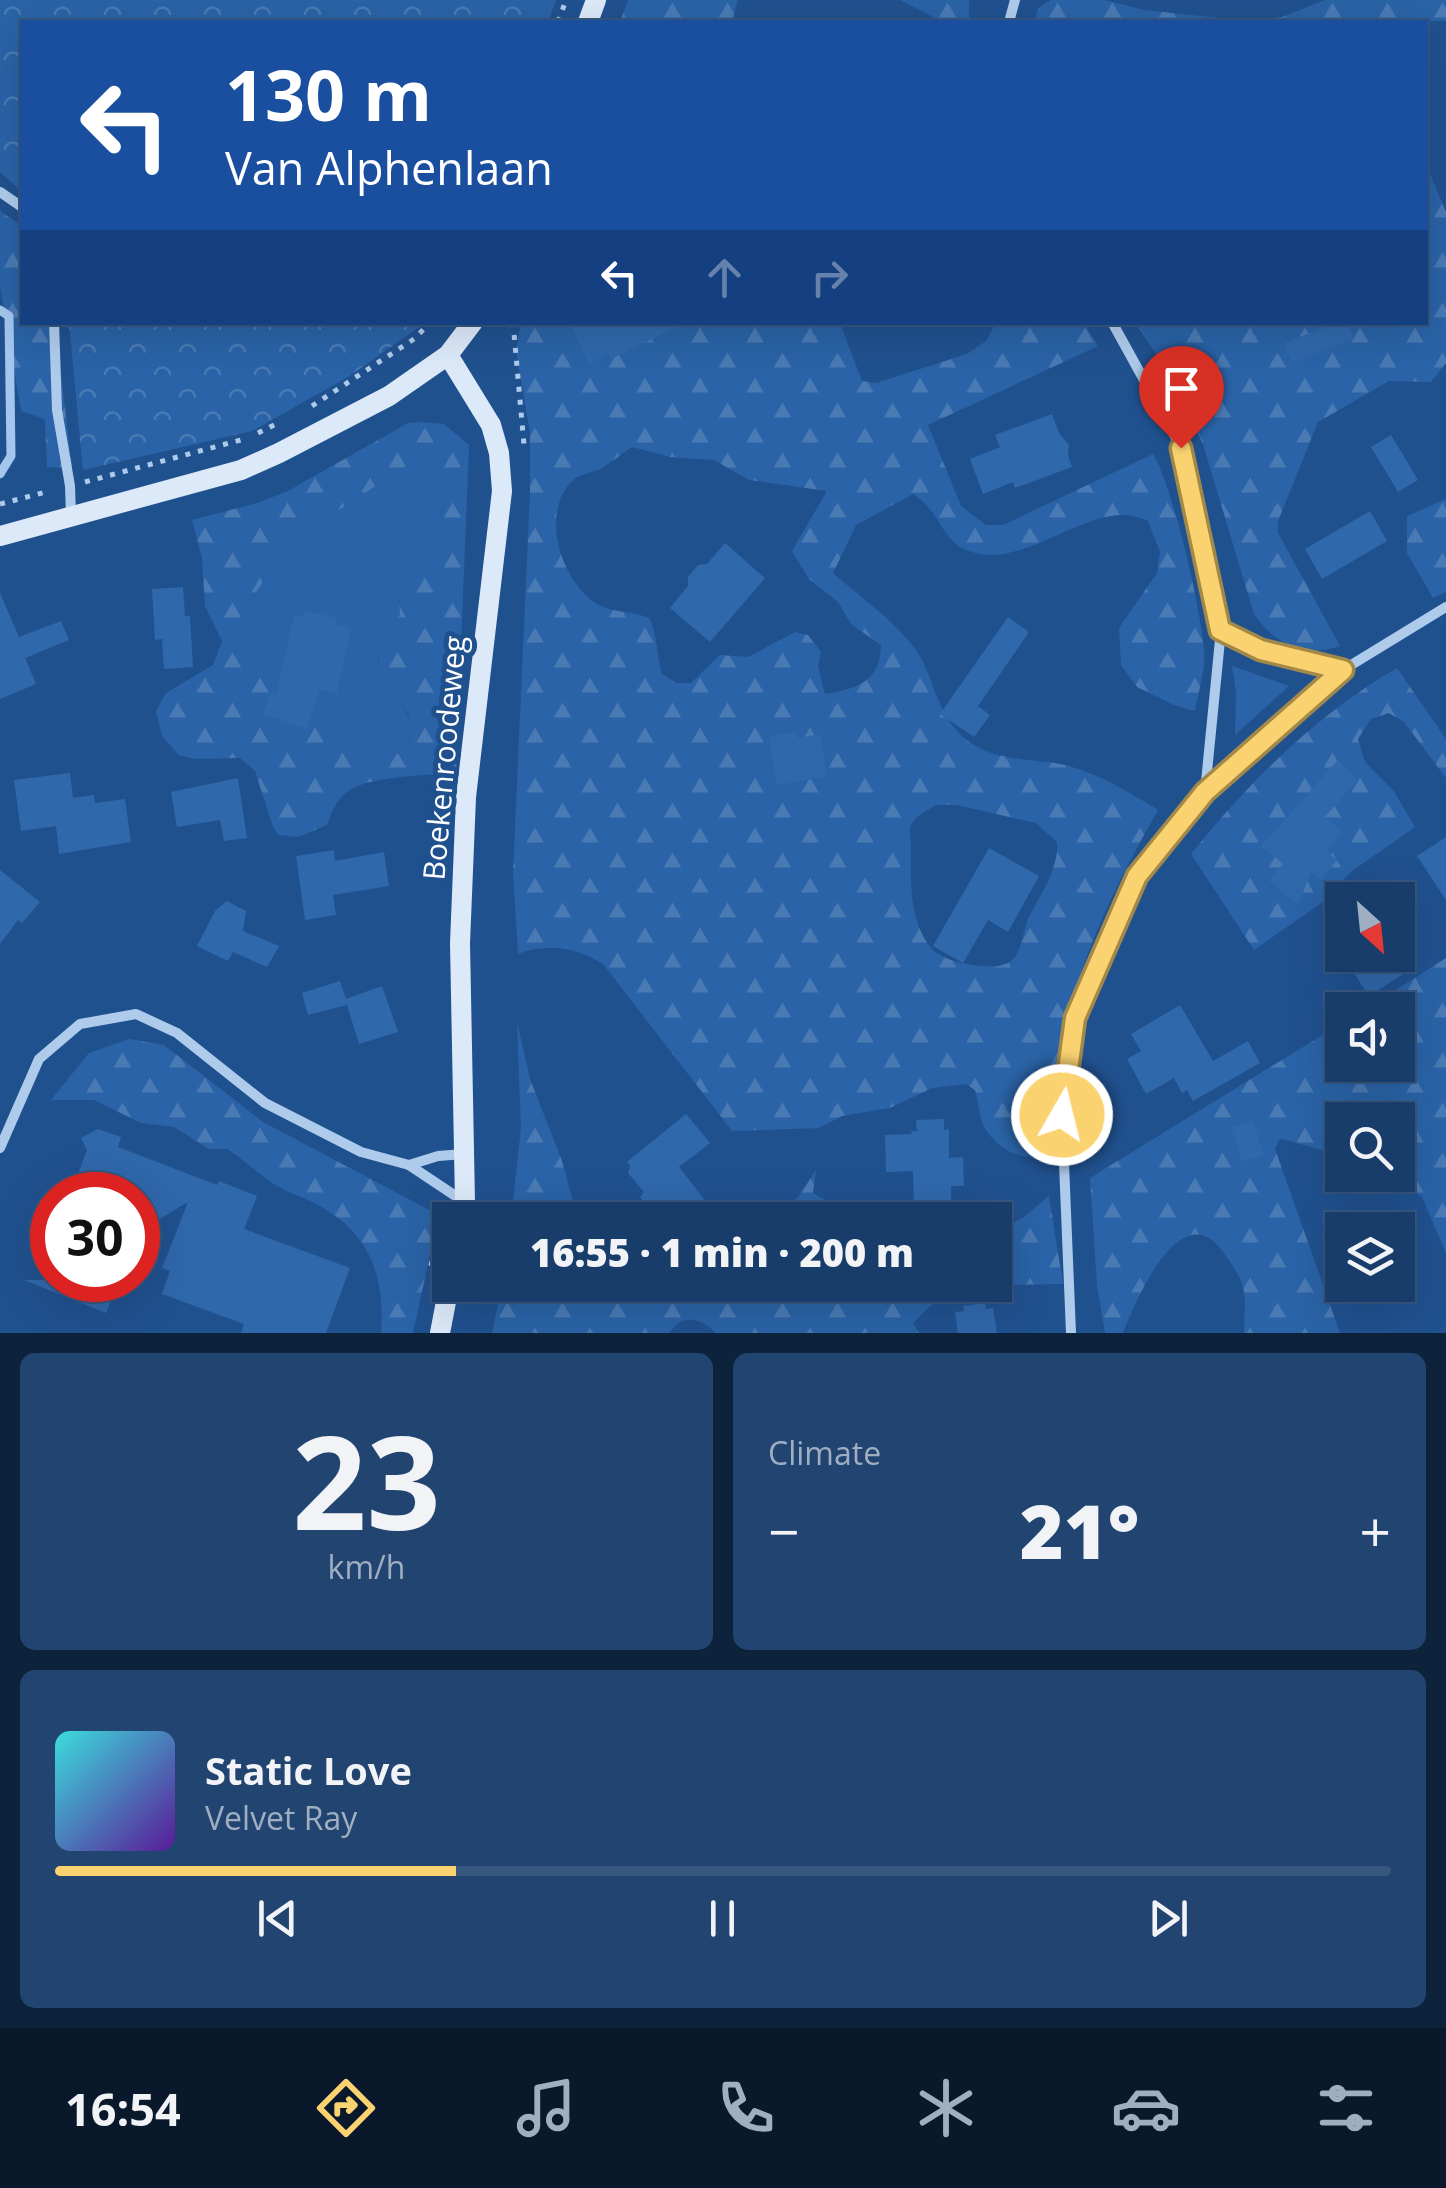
<!DOCTYPE html>
<html lang="en">
<head>
<meta charset="utf-8">
<style>
	body { margin:0; font-family:"Open Sans",sans-serif; background:#214471; color:#f1f3f6; height:100vh; display:flex; flex-direction:column; font-size:38px; white-space:nowrap }
	* { box-sizing:border-box; margin:0 }
	p { font-size:32px; color:#9faec1 }
	.icon { flex:none; width:55px; height:55px; fill:none; stroke:currentColor; stroke-width:2; stroke-linecap:round; stroke-linejoin:round }
	.map { position:relative; height:1333px; overflow:hidden }
	.drawer { display:flex; flex-direction:column; gap:20px; padding:20px; background:#0d223b; flex:1 }
	.drawer>* { flex:none }
	.guide { position:absolute; left:20px; top:20px; width:1408px; height:305px; border-radius:0px; box-shadow:0 10px 40px #0002,0 0 0 2px #36567e; background:#1a4fa0; color:#fff; overflow:hidden }
	.needle { width:65px; rotate:153deg }
	.controls { position:absolute; left:1325px; top:882px; display:grid; gap:20px }
	.controls a { display:grid; place-items:center; width:90px; height:90px; border-radius:0px; background:#183d6b; box-shadow:0 10px 40px #0002,0 0 0 2px #36567e; font-size:50px }
	.speed { position:absolute; left:30px; top:1172px; display:flex; gap:20px; font-size:50px; font-weight:700; text-align:center }
	.speed>* { display:grid; place-content:center; width:130px; height:130px; border-radius:50%; background:#183d6b; box-shadow:0 10px 40px #0002,0 0 0 2px #36567e; line-height:1 }
	.speed .limit { border:15px solid #d22; background:#fff; color:#111 }
	.pin { position:absolute; display:grid; place-items:center; width:85px; height:85px; color:#fff; margin:-102px -42px; border-radius:50% 50% 50% 0; rotate:-45deg; box-shadow:0 0 10px #0007 }
	.pin .icon { rotate:45deg }
	.me { position:absolute; width:110px; margin:-55px; rotate:8deg; stroke-linejoin:round; filter:drop-shadow(0 0 8px #0008) }
	.turn { display:flex; align-items:center; gap:35px; height:210px; padding:0 40px; font-size:45px }
	.turn .icon { width:130px; height:130px; stroke-width:2.5 }
	.turn b { display:block; font-size:70px; line-height:85px }
	.lanes { display:flex; align-items:center; height:95px; padding:0 40px; background:#0003; justify-content:center; gap:50px; direction:ltr }
	.lanes .off { opacity:.35 }
	.big { font-size:75px; font-weight:800; line-height:1.1 }
	.drawer .tile { flex:1; display:flex; flex-direction:column; justify-content:center; gap:15px; min-width:0; padding:0 35px; border-radius:15px; background:#214471 }
	.drawer .dial { align-items:center; gap:0 }
	.dial b { font-size:130px; line-height:1 }
	.song { display:flex; align-items:center; gap:30px }
	.cover { width:120px; height:120px; border-radius:15px; background:linear-gradient(135deg,hsl(180 70% 55%),hsl(270 70% 35%)) }
	.played { height:10px; border-radius:5px; background:linear-gradient(90deg,#fad270 30%,#36567e 30%) }
	.keys { display:flex; justify-content:space-around; direction:ltr }
	.heat { display:flex; justify-content:space-between; align-items:center; font-size:55px; direction:ltr }
	.drawer .tiles { flex:1; display:grid; gap:20px; grid-template-columns:1fr 1fr }
	.tile:last-child { grid-column:span 2 }
	.trip { position:absolute; left:432px; top:1202px; width:580px; height:100px; border-radius:0px; background:#183d6b; box-shadow:0 10px 40px #0002,0 0 0 2px #36567e; font-weight:800; line-height:100px; text-align:center }
	.menu { display:flex; height:160px; justify-content:space-around; align-items:center; background:#0a182b; color:#9faec1 }
	.menu .icon { width:70px; height:70px }
	.menu .active { color:#fad270 }
	.menu b { font-size:45px; color:#f1f3f6 }
	.map>svg:first-child { display:block }
	.grass { fill:#2a63a7 }
	.forest { fill:url(#forest-firs); fill-rule:evenodd }
	.park { fill:url(#park-crowns) }
	.lines { fill:none; stroke-linecap:round; stroke-linejoin:round }
	.stream { stroke:#a3c6ee; stroke-width:9 }
	.building { fill:#3068ac }
	.path { stroke:#afcbec; stroke-width:5; stroke-dasharray:5 8; stroke-linecap:butt }
	.street { stroke:#afcbec; stroke-width:10 }
	.secondary { stroke:#dce9f9; stroke-width:20 }
	.route-casing { stroke:#a28849; stroke-width:25 }
	.route { stroke:#fad270; stroke-width:18 }
	.labels { text-anchor:middle; stroke-width:10; stroke-linejoin:round; paint-order:stroke }
	.street-label { font-size:30px; fill:#fff; stroke:#20518f }
</style>
</head>
<body>
<div class="map">
<svg width="1446" height="1333" viewBox="0 0 1446 1333">
	<defs>
		<pattern id="forest-firs" width="22" height="20" patternUnits="userSpaceOnUse" patternTransform="scale(2.5)"><rect width="22" height="20" fill="#2a63a7"/><path d="M5 1l3.5 6h-7zM16 11l3.5 6h-7z" fill="#4a7ab4"/></pattern>
		<pattern id="park-crowns" width="20" height="18" patternUnits="userSpaceOnUse" patternTransform="scale(2.5)"><rect width="20" height="18" fill="#2a63a7"/><path d="M2 6a3 3 0 1 1 6 0M12 15a3 3 0 1 1 6 0" fill="none" stroke="#4a7ab4"/></pattern>
	</defs>
	<rect width="100%" height="100%" fill="#20518f"/>
	<g class="grass">
		<polygon points="420,456 444,501 436,535 436,562 398,593 400,615 381,634 378,663 382,678 398,697 414,727 408,748 385,757 373,756 299,717 285,715 270,673 253,663 239,622 245,605 261,586 269,560 299,536"/>
		<polygon points="1232,666 1289,686 1235,735 1236,692"/>
	</g>
	<g class="forest">
		<polygon points="628,0 737,0 737,3 732,22 620,22"/>
		<polygon points="900,0 969,0 969,22 943,22"/>
		<polygon points="1051,0 1105,0 1144,10 1247,21 1282,17 1325,0 1446,0 1446,21 1035,22 1038,8"/>
		<path d="M1425 162 1446 212V363L1431 382 1389 381 1318 422 1278 521V533L1340 646C1302 658 1275 644 1254 614L1203 444 1168 373 1136 323 1425 322Z"/>
		<polygon points="0,211 22,226 22,322 55,323 72,468 47,467 45,419 21,411 0,286"/>
		<path d="M521 323H840L862 381 876 383 967 354 986 341 996 323H1084L1098 346 928 425 961 506 986 525H1003L1153 454C1174 490 1200 606 1204 649 1206 669 1198 692 1195 711L1174 705 1137 687 1121 665 1119 628 1157 573 1160 552 1148 521C1094 492 1024 577 964 549 942 539 939 510 913 494L856 525 833 573C859 596 892 619 913 646 933 671 935 710 960 734 991 765 1032 756 1069 766 1102 776 1129 792 1158 810 1117 881 1080 957 1064 1037 1056 1075 1054 1114 1052 1152 1029 1165 1000 1152 986 1130 979 1119 979 1103 975 1090L966 1084 932 1088 890 1108 842 1116 819 1128 732 1131 604 965C580 948 546 942 518 954L513 873 530 492V433L516 350ZM632 447 670 457 714 460 749 480 827 491 792 551 809 579 838 602 851 624 881 645C881 682 856 689 825 694L818 666 821 652 808 635 795 632 748 657 720 655 691 683H677L662 674C656 654 658 636 649 618 633 611 612 613 597 604 562 583 539 514 572 481 579 474 591 473 600 469 611 463 621 454 632 447ZM936 805H957L1036 823 1057 842C1059 869 1040 895 1028 919 1023 931 1022 952 1011 961 1003 967 991 967 982 966 967 965 942 960 932 949 908 921 911 879 911 846 911 838 908 831 912 823 917 815 928 810 936 805Z"/>
		<path d="M420 422 444 424 469 445 456 773C430 775 366 776 347 792 336 800 331 813 327 825L298 837 279 835 273 827 255 771 240 758 196 759 179 755 162 736 156 711 166 693 213 665 222 641 205 606 202 558 192 520 257 503 288 491 408 423ZM420 457 444 501 436 535V562L398 593 400 615 381 634C380 647 376 662 381 675 393 703 423 712 408 748L385 757 373 756 299 717 277 694 276 680 270 673 253 663 239 622 245 605 261 586 269 560 299 536Z"/>
		<polygon points="1446,499 1446,592 1433,598 1407,553 1407,516"/>
		<path d="M1397 668 1446 739V778L1404 722 1389 713 1371 719 1358 739 1365 762 1393 790 1415 827 1352 871 1320 904 1254 950 1191 854C1248 783 1317 714 1397 668Z"/>
		<path d="M1446 958V1253L1422 1197 1388 1175H1398V1120H1342V1156L1283 1139 1279 1140 1275 1149 1340 1333H1244C1245 1290 1249 1289 1224 1253 1182 1192 1136 1299 1123 1333H1105L1097 1286 1090 1178 1342 1023V1065H1398V1010H1364Z"/>
		<polygon points="517,1022 530,1079 562,1161 578,1220 511,1220 521,1128"/>
		<path d="M129 1039 164 1045 263 1122 433 1212 430 1255 413 1333H381C385 1277 371 1235 320 1206 307 1198 291 1194 277 1186 259 1175 245 1160 227 1149H209L174 1127 141 1123 94 1100H51L89 1053Z"/>
		<polygon points="816,1170 813,1193 834,1205 849,1220 775,1220 799,1196"/>
		<path d="M1049 1196 1063 1284 1009 1285 944 1293 913 1323 919 1333H716C699 1317 684 1313 669 1333H492L502 1285H647L663 1289 679 1285H995V1233L1024 1217Z"/>
	</g>
	<g class="park">
		<polygon points="0,0 556,0 548,22 22,22 22,192 0,172"/>
		<polygon points="69,323 69,322 425,323 348,377 252,431 83,470"/>
	</g>
	<g class="lines">
		<polyline class="stream" points="0,310 9,316 11,456 0,474"/>
	</g>
	<g class="building">
		<polygon points="569,322 687,322 611,359 608,354 589,364"/>
		<polygon points="1339,322 1347,322 1354,339 1292,363 1284,343"/>
		<polygon points="1052,414 1059,433 1069,445 1068,455 1072,467 1015,488 1013,482 983,494 970,459 1000,447 995,435"/>
		<polygon points="1391,435 1418,480 1398,492 1371,447"/>
		<polygon points="1370,511 1387,541 1322,579 1305,549"/>
		<polygon points="725,543 765,578 710,642 670,608 688,586 688,577 698,565 707,564"/>
		<polygon points="183,587 185,616 190,616 193,667 164,669 162,639 155,640 152,589"/>
		<polygon points="0,593 19,637 61,621 69,640 25,658 36,684 0,699"/>
		<polygon points="304,610 337,618 336,624 351,628 337,694 320,690 307,729 263,714 271,693 276,695 294,615 302,617"/>
		<polygon points="1008,617 1029,632 978,706 990,715 974,737 940,714"/>
		<polygon points="796,732 797,738 820,734 827,777 777,785 769,736"/>
		<polygon points="1338,760 1358,779 1325,817 1343,832 1327,851 1337,860 1321,880 1311,872 1298,905 1269,881 1283,864 1261,846"/>
		<polygon points="70,773 73,798 94,795 95,803 125,799 131,842 59,854 56,826 21,831 14,780"/>
		<polygon points="238,778 247,838 224,841 220,820 177,827 171,792"/>
		<polygon points="1446,837 1446,900 1417,856"/>
		<polygon points="989,848 1039,876 1008,932 988,920 963,963 933,946"/>
		<polygon points="334,850 335,861 384,852 389,886 333,895 336,915 305,920 296,856"/>
		<polygon points="0,870 40,902 22,923 18,920 0,944"/>
		<polygon points="227,901 246,911 243,931 279,946 267,967 233,952 228,961 197,946 215,911"/>
		<polygon points="1380,955 1401,955 1411,969 1369,996 1354,973"/>
		<polygon points="340,981 346,999 382,986 398,1032 359,1044 347,1005 308,1015 302,993"/>
		<polygon points="1180,1005 1213,1061 1248,1041 1260,1063 1193,1101 1187,1090 1182,1093 1174,1078 1146,1094 1127,1059 1141,1051 1131,1034"/>
		<polygon points="686,1114 710,1143 679,1167 720,1220 659,1220 640,1197 644,1192 628,1173 630,1166 627,1162"/>
		<polygon points="944,1119 944,1130 949,1129 949,1158 963,1157 964,1186 951,1186 951,1210 914,1211 913,1171 886,1172 885,1135 912,1134 911,1131 917,1131 916,1120"/>
		<polygon points="1253,1120 1264,1155 1242,1162 1231,1127"/>
		<polygon points="98,1129 121,1137 118,1147 217,1185 219,1181 257,1196 244,1229 350,1268 326,1333 241,1333 244,1324 162,1294 170,1271 162,1268 188,1202 138,1232 138,1195 70,1195 87,1150 81,1138"/>
		<polygon points="24,1280 119,1280 106,1313"/>
		<polygon points="985,1303 986,1309 993,1308 997,1333 958,1333 955,1312 964,1311 963,1306"/>
	</g>
	<g class="lines">
		<g class="path">
			<polyline points="558,22 566,0"/>
			<polyline points="513,322 524,445"/>
			<polyline points="312,406 414,339 431,322"/>
			<polyline points="258,433 280,422"/>
			<polyline points="85,482 248,438"/>
			<polyline points="0,504 50,491"/>
			<polyline points="431,1266 438,1227"/>
		</g>
		<g class="street">
			<polyline points="1009,22 1015,0"/>
			<polyline points="0,192 22,207"/>
			<polyline points="54,322 57,410 70,486 71,515"/>
			<polyline points="1112,322 1181,447 1221,630 1205,792"/>
			<polyline points="1221,630 1261,650 1343,670"/>
			<polyline points="0,1148 39,1059 80,1024 136,1014 177,1033 265,1103 361,1152 409,1165 463,1201"/>
			<polyline points="409,1165 438,1156 464,1154"/>
			<polyline points="1071,1333 1062,1115 1075,1017 1137,876 1205,792 1343,670 1446,607"/>
		</g>
		<g class="secondary">
			<polyline points="588,22 596,0"/>
			<polyline points="448,355 491,425 499,453 502,491 466,797 460,943 465,1202 461,1220"/>
			<polyline points="0,536 241,470 279,453 389,396 448,355 473,322"/>
			<polyline points="440,1333 450,1281"/>
		</g>
	</g>
	<g class="lines">
		<defs>
			<polyline id="route" points="1062,1115 1075,1018 1137,876 1205,792 1343,670 1261,650 1220,630 1181,448"/>
		</defs>
		<use href="#route" class="route-casing"/>
		<use href="#route" class="route"/>
	</g>
	<g class="labels">
		<g class="street-label">
			<text transform="translate(445 758) rotate(-85)" y="10">Boekenroodeweg</text>
		</g>
	</g>
</svg>
<div class="controls">
<a><svg class="needle" viewBox="-14 -14 28 28"><path d="M0-13l5 13h-10z" fill="#e53935"/><path d="M0 13l5-13h-10z" fill="#9faec1"/></svg></a>
<a><svg class="icon" aria-label="sound" viewBox="0 0 24 24"><path d="M4 9h4l5-4v14l-5-4H4zM17 9q2 3 0 6"/></svg></a>
<a><svg class="icon" aria-label="search" viewBox="0 0 24 24"><circle cx="10" cy="10" r="6"/><path d="M15 15l6 6"/></svg></a>
<a><svg class="icon" aria-label="layers" viewBox="0 0 24 24"><path d="M12 4l9 5-9 5-9-5zM3 14l9 5 9-5"/></svg></a>
</div>
<div class="speed"><div class="limit">30</div></div>
<div class="pin" style="left:1181px;top:448px;background:#d93025"><svg class="icon" aria-label="arrive" viewBox="0 0 24 24"><path d="M6 21V4h12l-3 4 3 4H6"/></svg></div>
<svg class="me" style="left:1062px;top:1115px" viewBox="-20 -20 40 40"><circle r="17" fill="#fad270" stroke="#fff" stroke-width="3"/><path d="M0-11L8 9 0 5-8 9z" fill="#fff"/></svg>
<div class="trip">16:55 · 1 min · 200 m</div>
<div class="guide">
<div class="turn"><svg class="icon" aria-label="left" viewBox="0 0 24 24"><path d="M17 20v-9H6M10 6l-5 5 5 5"/></svg><div><b>130 m</b>Van Alphenlaan</div></div>
<div class="lanes"><svg class="icon" aria-label="left" viewBox="0 0 24 24"><path d="M17 20v-9H6M10 6l-5 5 5 5"/></svg><svg class="icon off" aria-label="ahead" viewBox="0 0 24 24"><path d="M12 20V5M6 11l6-6 6 6"/></svg><svg class="icon off" aria-label="right" viewBox="0 0 24 24"><path d="M7 20v-9h11M14 6l5 5-5 5"/></svg></div>
</div>
</div>
<section class="drawer">
<div class="tiles">
<div class="tile dial"><b>23</b><p>km/h</p></div>
<div class="tile"><p>Climate</p>
<div class="heat"><a>−</a><b class="big">21°</b><a>+</a></div>
</div>
<div class="tile">
<div class="song"><i class="cover"></i><div><b>Static Love</b><p>Velvet Ray</p></div></div>
<div class="played"></div>
<div class="keys"><svg class="icon" aria-label="previous" viewBox="0 0 24 24"><path d="M18 5L8 12l10 7zM5 5v14"/></svg><svg class="icon" aria-label="pause" viewBox="0 0 24 24"><path d="M8 5v14M16 5v14"/></svg><svg class="icon" aria-label="next" viewBox="0 0 24 24"><path d="M6 5l10 7-10 7zM19 5v14"/></svg></div>
</div>
</div>
</section>
<nav class="menu">
<b>16:54</b>
<svg class="icon active" aria-label="directions" viewBox="0 0 24 24"><path d="M12 3l9 9-9 9-9-9zM9 14v-3h6M13 9l2 2-2 2"/></svg>
<svg class="icon" aria-label="music" viewBox="0 0 24 24"><path d="M9 18V5l10-2v13"/><circle cx="6" cy="18" r="3"/><circle cx="16" cy="16" r="3"/></svg>
<svg class="icon" aria-label="phone" viewBox="0 0 24 24"><path d="M5 4h4l2 5-3 2q2 4 5 5l2-3 5 2v4C11 20 4 13 5 4z"/></svg>
<svg class="icon" aria-label="climate" viewBox="0 0 24 24"><path d="M12 3v18M4 7l16 10M4 17L20 7"/></svg>
<svg class="icon" aria-label="car" viewBox="0 0 24 24"><path d="M5 17H2v-5l4-1 3-4h7l3 4 3 1v5h-3M9 17h6M6 11h13"/><circle cx="7" cy="17" r="2"/><circle cx="17" cy="17" r="2"/></svg>
<svg class="icon" aria-label="filters" viewBox="0 0 24 24"><path d="M4 7h16M4 17h16"/><circle cx="9" cy="7" r="2"/><circle cx="15" cy="17" r="2"/></svg>
</nav>
</body>
</html>
